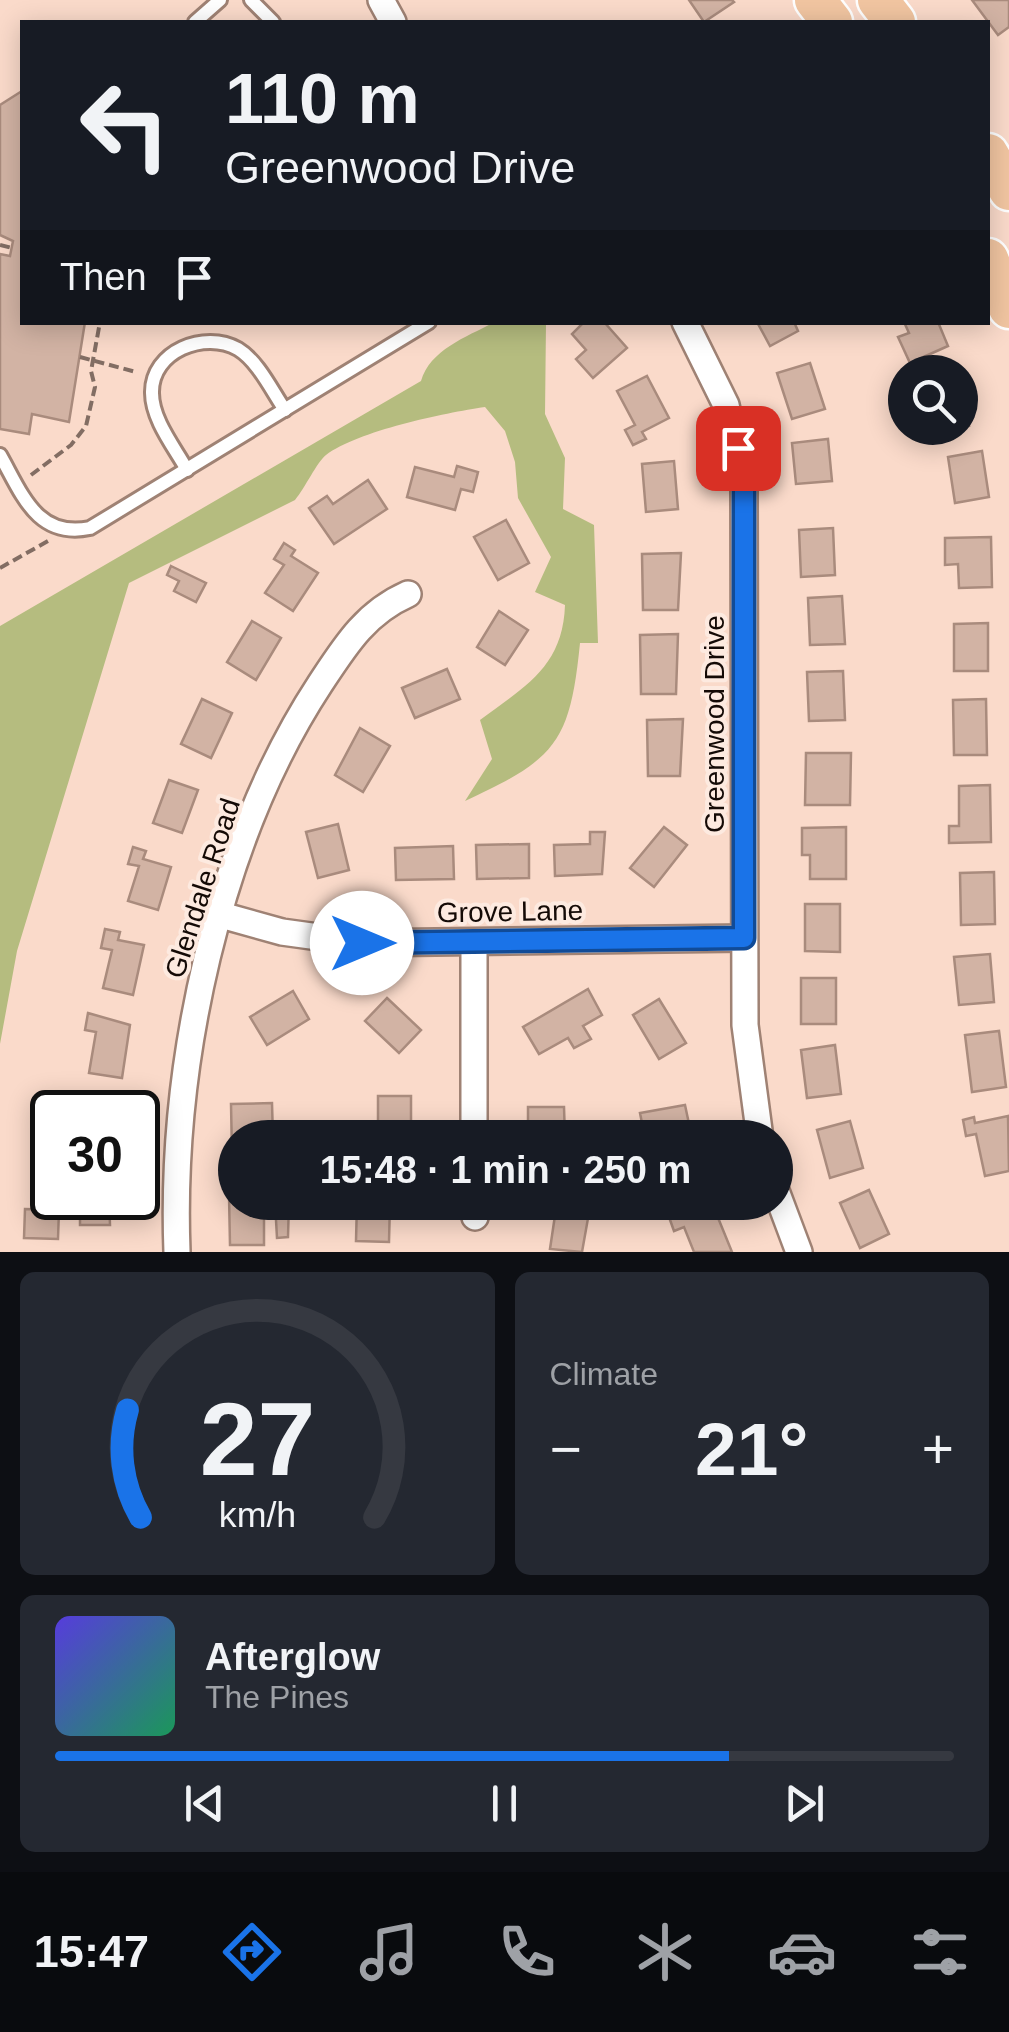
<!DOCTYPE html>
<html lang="en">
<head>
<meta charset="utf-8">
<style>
	body { margin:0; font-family:Arial,sans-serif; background:#242831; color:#f1f3f6; height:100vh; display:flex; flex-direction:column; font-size:38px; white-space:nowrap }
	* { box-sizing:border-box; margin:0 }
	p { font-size:32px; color:#9ea1a6 }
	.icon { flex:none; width:55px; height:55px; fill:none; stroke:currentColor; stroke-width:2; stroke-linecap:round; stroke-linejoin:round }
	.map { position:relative; height:1252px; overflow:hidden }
	.details { display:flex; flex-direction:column; gap:20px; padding:20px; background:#0d0f14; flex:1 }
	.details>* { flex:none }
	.guide { position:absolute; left:20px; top:20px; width:970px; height:305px; border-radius:0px; box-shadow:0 5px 25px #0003; background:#171b24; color:#f1f3f6; overflow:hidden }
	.tools { position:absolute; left:888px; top:355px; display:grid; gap:20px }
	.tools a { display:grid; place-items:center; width:90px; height:90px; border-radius:50%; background:#171b24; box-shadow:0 5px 25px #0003; font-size:50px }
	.speed { position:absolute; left:30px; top:1090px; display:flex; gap:20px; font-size:50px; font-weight:700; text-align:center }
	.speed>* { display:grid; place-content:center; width:130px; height:130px; border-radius:50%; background:#171b24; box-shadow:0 5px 25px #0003; line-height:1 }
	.speed .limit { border:5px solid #111; border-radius:15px; background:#fff; color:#111 }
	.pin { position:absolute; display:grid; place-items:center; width:85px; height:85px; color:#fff; margin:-42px; border-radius:20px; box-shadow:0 5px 15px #0006 }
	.me { position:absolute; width:110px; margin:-55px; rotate:90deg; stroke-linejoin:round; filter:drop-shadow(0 0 8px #0008) }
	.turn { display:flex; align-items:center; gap:35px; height:210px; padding:0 40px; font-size:45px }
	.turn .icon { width:130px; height:130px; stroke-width:2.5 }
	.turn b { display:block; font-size:70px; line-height:85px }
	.then { display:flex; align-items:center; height:95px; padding:0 40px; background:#0003; gap:20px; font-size:38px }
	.big { font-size:75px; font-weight:700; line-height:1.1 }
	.details .tile { flex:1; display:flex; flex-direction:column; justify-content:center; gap:15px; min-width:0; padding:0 35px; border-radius:15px; background:#242831 }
	.details .dial { align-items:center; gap:0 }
	.dial svg { height:260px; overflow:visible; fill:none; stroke:#363941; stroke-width:7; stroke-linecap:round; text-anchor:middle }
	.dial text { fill:#f1f3f6; stroke:none }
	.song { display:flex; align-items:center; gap:30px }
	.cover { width:120px; height:120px; border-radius:15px; background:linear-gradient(135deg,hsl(250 70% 55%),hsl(150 70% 35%)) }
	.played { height:10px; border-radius:5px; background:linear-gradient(90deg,#1a73e8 75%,#363941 75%) }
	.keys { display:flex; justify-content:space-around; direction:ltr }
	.heat { display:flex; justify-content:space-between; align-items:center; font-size:55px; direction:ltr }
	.details .tiles { flex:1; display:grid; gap:20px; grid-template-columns:1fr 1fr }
	.tile:last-child { grid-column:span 2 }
	.trip { position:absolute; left:218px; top:1120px; width:575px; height:100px; border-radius:50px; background:#171b24; box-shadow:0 5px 25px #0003; font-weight:700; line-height:100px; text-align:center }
	.tab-bar { display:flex; height:160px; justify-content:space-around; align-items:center; background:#090b0e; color:#9ea1a6 }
	.tab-bar .icon { width:70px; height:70px }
	.tab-bar .active { color:#1a73e8 }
	.tab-bar b { font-size:45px; color:#f1f3f6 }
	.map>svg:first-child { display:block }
	.green { fill:#b5bc7f }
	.building { fill:#d2b3a4; stroke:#a98b7d; stroke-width:2.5 }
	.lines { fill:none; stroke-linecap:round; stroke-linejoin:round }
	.service-casing { stroke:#9f8274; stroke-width:18 }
	.minor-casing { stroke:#9f8274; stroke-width:30 }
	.primary-casing { stroke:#fff; stroke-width:45 }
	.path { stroke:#826d63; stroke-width:4; stroke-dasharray:10 5; stroke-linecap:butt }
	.service { stroke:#fff; stroke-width:12 }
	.minor { stroke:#fff; stroke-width:25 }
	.primary { stroke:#f1c5a1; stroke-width:40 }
	.route-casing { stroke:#114b97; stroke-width:25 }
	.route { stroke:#1a73e8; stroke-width:18 }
	.labels { text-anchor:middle; stroke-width:8; stroke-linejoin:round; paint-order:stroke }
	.street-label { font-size:28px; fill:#140a06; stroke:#fdeae0 }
</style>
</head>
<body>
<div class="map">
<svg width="1009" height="1252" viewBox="0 0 1009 1252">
	<rect width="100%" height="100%" fill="#fadaca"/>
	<path class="green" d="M493 323H546L545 414 565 458 563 509 594 525 598 643H580C570 743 556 759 465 801L492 759 480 720C526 686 563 666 565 605L535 592 551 557 518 498 515 462 505 431 485 407C444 413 358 431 326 455 317 462 305 488 295 500L129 583 17 951 0 1044V626L421 381C430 350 466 337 493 323Z"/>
	<g class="building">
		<polygon points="689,0 732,0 734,2 704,22"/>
		<polygon points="972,0 1009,0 1009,27 998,35"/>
		<polygon points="22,91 22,322 85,322 69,422 32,414 29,434 0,429 0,254 10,256 13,241 0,235 0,105"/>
		<polygon points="584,322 604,322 627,348 593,378 576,359 586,350 572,334"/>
		<polygon points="757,322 794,322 798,331 770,346"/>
		<polygon points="904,322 938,322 948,346 910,363 898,337 909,333"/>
		<polygon points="810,363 825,409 792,419 777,373"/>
		<polygon points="647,376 669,418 642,432 646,439 633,445 625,430 635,425 617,391"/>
		<polygon points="960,396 969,426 930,438 927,428 960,428"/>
		<polygon points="828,439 832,481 796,484 792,443"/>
		<polygon points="982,451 989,497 955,503 948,457"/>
		<polygon points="674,461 678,509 646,512 642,464"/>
		<polygon points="457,466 478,472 473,492 461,489 455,510 407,497 415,467 454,477"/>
		<polygon points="368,480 387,509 334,544 309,508 327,496 333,504"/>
		<polygon points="506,520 529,563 498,580 474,537"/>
		<polygon points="833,528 835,575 801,577 799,530"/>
		<polygon points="991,537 992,587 959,588 958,564 945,565 945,538"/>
		<polygon points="284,543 295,550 291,556 318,573 293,611 265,593 284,565 274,559"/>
		<polygon points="681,553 678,610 643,610 642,554"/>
		<polygon points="171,566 206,583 196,602 174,591 179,581 167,575"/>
		<polygon points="842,596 845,644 810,645 808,598"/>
		<polygon points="499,611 528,630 505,665 477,647"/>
		<polygon points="252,621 281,638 256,680 227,662"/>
		<polygon points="988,623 988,671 954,671 954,624"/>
		<polygon points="678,634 676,694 641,694 640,635"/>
		<polygon points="447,669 460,699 415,718 402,688"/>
		<polygon points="843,671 845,720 809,721 807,672"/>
		<polygon points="202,699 232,713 211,758 181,744"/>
		<polygon points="986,699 987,755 954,755 953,700"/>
		<polygon points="683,719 680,776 648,776 647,720"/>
		<polygon points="360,728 390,746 363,792 335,775"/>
		<polygon points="806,753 851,753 850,805 805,805"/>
		<polygon points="169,780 198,790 182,833 153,823"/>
		<polygon points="990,785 991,842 949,843 949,826 959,826 959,786"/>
		<polygon points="338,824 349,870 318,878 306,832"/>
		<polygon points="664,827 687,845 654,887 630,868"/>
		<polygon points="846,827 846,879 810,879 810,855 802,855 802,828"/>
		<polygon points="590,832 605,832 602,874 555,876 554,845 590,844"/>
		<polygon points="529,844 529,878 477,879 476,845"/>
		<polygon points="453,846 454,879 396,880 395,848"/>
		<polygon points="133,847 146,851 143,859 171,867 158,910 128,901 139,866 128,864"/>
		<polygon points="994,872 995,924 961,925 960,873"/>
		<polygon points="805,904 840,904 840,952 805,951"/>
		<polygon points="105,929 120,932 118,940 144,945 133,995 103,988 112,950 101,948"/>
		<polygon points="990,954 994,1002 959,1005 954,957"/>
		<rect x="801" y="978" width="35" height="46"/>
		<polygon points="588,989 602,1015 583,1026 591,1039 574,1048 568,1038 539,1054 523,1027"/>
		<polygon points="293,991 309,1019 267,1045 250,1017"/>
		<polygon points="387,998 421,1030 399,1053 365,1021"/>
		<polygon points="659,999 686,1043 659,1059 633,1015"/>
		<polygon points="88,1013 130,1025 122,1078 89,1073 96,1032 85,1030"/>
		<polygon points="999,1031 1006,1087 972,1092 965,1035"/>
		<polygon points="835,1045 841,1094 807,1098 801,1050"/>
		<rect x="378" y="1096" width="33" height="42"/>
		<polygon points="75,1097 123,1105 122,1112 74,1112"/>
		<polygon points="272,1103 273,1138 235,1138 232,1154 231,1104"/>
		<polygon points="685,1105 692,1138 656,1138 654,1126 643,1128 640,1113"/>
		<polygon points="528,1107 564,1107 565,1138 528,1138"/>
		<polygon points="1008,1116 1009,1171 985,1176 976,1134 966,1136 963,1120 974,1117 975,1123"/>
		<polygon points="850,1121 863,1168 830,1178 817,1130"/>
		<polygon points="869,1190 889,1234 860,1248 840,1203"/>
		<polygon points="229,1195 235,1195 235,1202 264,1202 264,1245 230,1245"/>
		<polygon points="68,1198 109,1198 110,1225 80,1225 80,1217 68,1217"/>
		<polygon points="275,1202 289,1202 288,1237 277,1238"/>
		<polygon points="357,1202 390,1202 389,1242 356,1241"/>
		<polygon points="557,1202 590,1207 582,1252 550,1249"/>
		<polygon points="712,1203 732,1252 694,1252 684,1227 674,1231 669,1217"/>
		<polygon points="25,1209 59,1210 58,1239 24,1238"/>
	</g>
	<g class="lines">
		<defs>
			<g id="service">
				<polyline points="251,0 273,22"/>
				<polyline points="195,22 220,0"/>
				<path d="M0 455C22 494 37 539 90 528L429 322"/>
				<path d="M187 470C175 448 152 420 152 393 151 351 205 330 238 349 258 361 272 391 285 410"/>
			</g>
			<g id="minor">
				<polyline points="381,0 393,22"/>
				<polyline points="685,322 726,405 744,488 745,1025 760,1138"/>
				<polyline points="221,915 282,932 362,943 744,938"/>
				<polyline points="474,942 474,1138"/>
				<polyline points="775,1188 799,1252"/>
				<polyline points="475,1202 475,1217"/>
				<path d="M177 1252C170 1066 217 841 320 684 345 646 365 613 408 594"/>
			</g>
			<g id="primary">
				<polyline points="815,0 832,22"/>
				<polyline points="878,0 895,22"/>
				<polyline points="988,154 1009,190"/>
				<polyline points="988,259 1009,308"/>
			</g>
		</defs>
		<use href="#service" class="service-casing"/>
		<use href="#minor" class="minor-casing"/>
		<use href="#primary" class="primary-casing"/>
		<g class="path">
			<polyline points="0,245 12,248"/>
			<polyline points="80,357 136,372"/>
			<polyline points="31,475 71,445 86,426 95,387 91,371 100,322"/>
			<polyline points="0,568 48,541"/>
		</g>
		<use href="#service" class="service"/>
		<use href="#minor" class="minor"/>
		<use href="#primary" class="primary"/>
	</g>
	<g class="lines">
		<defs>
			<polyline id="route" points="362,943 744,938 744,488 738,448"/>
		</defs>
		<use href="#route" class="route-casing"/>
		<use href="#route" class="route"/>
	</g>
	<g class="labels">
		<g class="street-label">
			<text transform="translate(714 724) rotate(-90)" y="10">Greenwood Drive</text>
			<text transform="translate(202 888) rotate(-72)" y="10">Glendale Road</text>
			<text transform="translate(510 911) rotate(-1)" y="10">Grove Lane</text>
		</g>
	</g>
</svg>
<div class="tools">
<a><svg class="icon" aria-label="search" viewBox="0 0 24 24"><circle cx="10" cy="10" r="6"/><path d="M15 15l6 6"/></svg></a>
</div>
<div class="speed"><div class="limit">30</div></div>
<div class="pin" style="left:738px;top:448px;background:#d93025"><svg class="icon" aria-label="arrive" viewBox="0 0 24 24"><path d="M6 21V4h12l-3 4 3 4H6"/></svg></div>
<svg class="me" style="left:362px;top:943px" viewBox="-20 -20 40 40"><circle r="19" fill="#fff"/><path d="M0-13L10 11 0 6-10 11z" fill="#1a73e8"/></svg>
<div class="trip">15:48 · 1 min · 250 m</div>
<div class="guide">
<div class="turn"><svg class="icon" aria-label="left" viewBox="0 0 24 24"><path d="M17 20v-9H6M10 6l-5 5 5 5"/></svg><div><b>110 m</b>Greenwood Drive</div></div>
<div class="then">Then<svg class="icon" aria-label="arrive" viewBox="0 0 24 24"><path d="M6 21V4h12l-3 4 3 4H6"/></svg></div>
</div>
</div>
<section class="details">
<div class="tiles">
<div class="tile dial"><svg viewBox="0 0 100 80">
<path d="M14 69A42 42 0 1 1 86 69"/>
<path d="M14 69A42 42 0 0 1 10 36" stroke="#1a73e8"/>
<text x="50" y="56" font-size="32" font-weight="700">27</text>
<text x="50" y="72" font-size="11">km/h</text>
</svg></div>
<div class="tile"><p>Climate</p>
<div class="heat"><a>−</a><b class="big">21°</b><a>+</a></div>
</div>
<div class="tile">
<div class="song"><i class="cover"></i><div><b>Afterglow</b><p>The Pines</p></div></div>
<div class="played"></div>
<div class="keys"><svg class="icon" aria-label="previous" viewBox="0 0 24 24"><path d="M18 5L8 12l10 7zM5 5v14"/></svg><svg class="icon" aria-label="pause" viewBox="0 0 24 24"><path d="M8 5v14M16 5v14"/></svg><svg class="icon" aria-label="next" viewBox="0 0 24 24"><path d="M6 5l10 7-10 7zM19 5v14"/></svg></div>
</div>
</div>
</section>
<nav class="tab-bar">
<b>15:47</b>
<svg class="icon active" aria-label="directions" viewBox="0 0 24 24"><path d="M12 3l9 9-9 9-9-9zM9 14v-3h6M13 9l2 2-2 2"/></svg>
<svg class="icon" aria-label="music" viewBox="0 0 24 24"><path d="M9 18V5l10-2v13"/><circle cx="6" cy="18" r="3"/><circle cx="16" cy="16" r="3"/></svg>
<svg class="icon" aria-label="phone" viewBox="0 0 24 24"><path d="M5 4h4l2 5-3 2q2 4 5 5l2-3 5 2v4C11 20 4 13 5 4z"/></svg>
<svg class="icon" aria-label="climate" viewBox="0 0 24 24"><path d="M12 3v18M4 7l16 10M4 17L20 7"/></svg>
<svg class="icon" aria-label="car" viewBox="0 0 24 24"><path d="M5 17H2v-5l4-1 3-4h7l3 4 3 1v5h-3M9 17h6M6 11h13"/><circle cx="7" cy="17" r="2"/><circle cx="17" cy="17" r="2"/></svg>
<svg class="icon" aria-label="filters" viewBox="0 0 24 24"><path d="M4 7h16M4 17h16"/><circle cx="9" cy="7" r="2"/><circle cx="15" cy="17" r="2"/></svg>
</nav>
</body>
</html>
